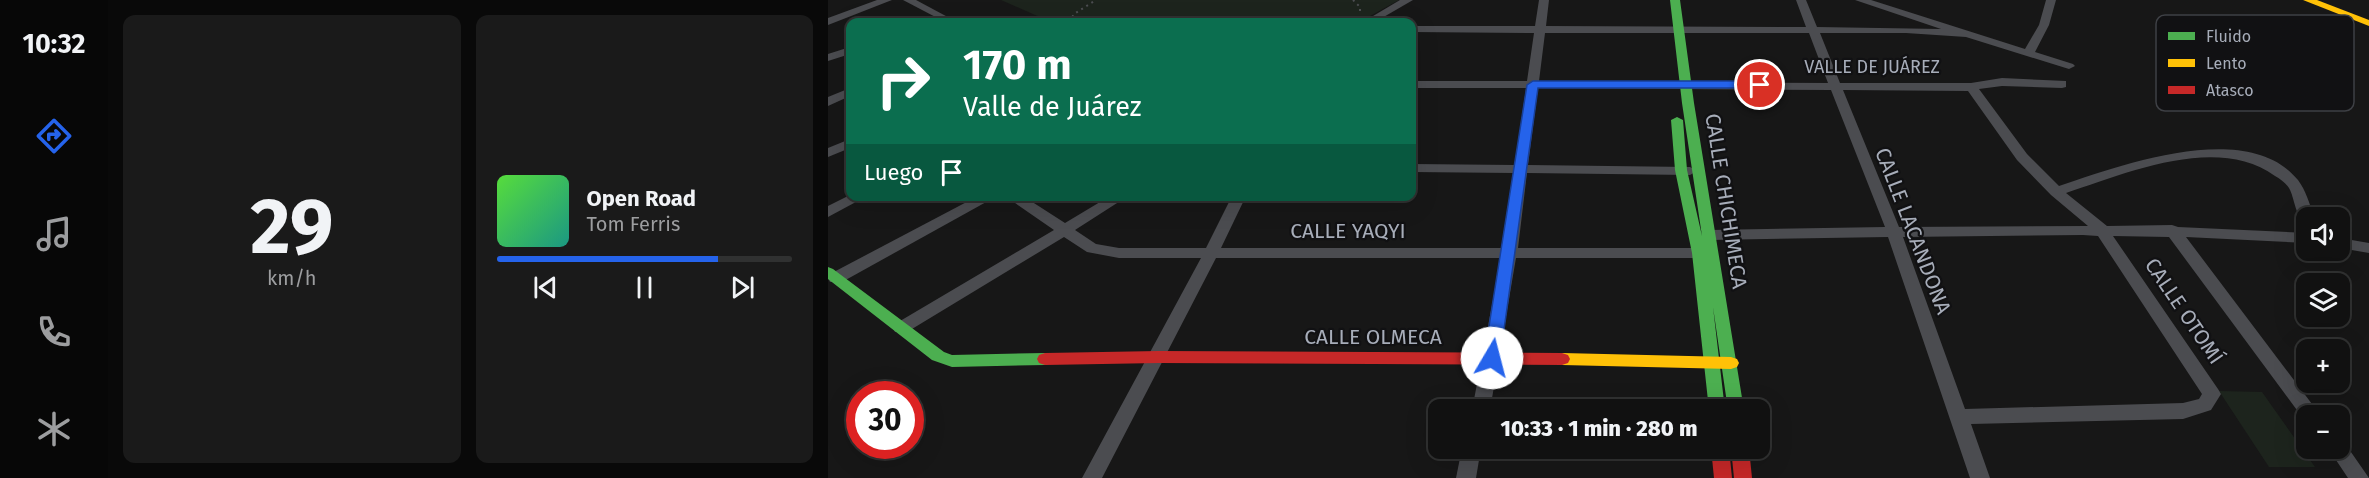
<!DOCTYPE html>
<html lang="es">
<head>
<meta charset="utf-8">
<style>
	body { margin:0; font-family:"Fira Sans",sans-serif; background:#1a1a1a; color:#f1f3f6; height:100vh; display:flex; flex-direction:column; font-size:22px; white-space:nowrap }
	* { box-sizing:border-box; margin:0 }
	p { font-size:20px; color:#9c9d9f }
	.icon { flex:none; width:33px; height:33px; fill:none; stroke:currentColor; stroke-width:2; stroke-linecap:round; stroke-linejoin:round }
	.map { position:relative; flex:1; overflow:hidden }
	.drawer { display:flex; flex-direction:column; gap:15px; padding:15px; background:#090909; width:720px }
	.drawer>* { flex:none }
	.hud { position:absolute; left:18px; top:18px; width:570px; height:183px; border-radius:12px; box-shadow:0 6px 24px #0002,0 0 0 2px #303131; background:#0b6e4f; color:#fff; overflow:hidden }
	.buttons { position:absolute; left:1468px; top:207px; display:grid; gap:12px }
	.buttons a { display:grid; place-items:center; width:54px; height:54px; border-radius:12px; background:#111; box-shadow:0 6px 24px #0002,0 0 0 2px #303131; font-size:30px }
	.speed { position:absolute; left:18px; top:381px; display:flex; gap:12px; font-size:30px; font-weight:700; text-align:center }
	.speed>* { display:grid; place-content:center; width:78px; height:78px; border-radius:50%; background:#111; box-shadow:0 6px 24px #0002,0 0 0 2px #303131; line-height:1 }
	.speed .limit { border:9px solid #d22; background:#fff; color:#111 }
	.pin { position:absolute; display:grid; place-items:center; width:51px; height:51px; color:#fff; margin:-26px; border:3px solid #fff; border-radius:50%; box-shadow:0 2px 6px #0007 }
	.me { position:absolute; width:66px; margin:-33px; rotate:8deg; stroke-linejoin:round; filter:drop-shadow(0 0 4px #0008) }
	.turn { display:flex; align-items:center; gap:21px; height:126px; padding:0 18px; font-size:27px }
	.turn .icon { width:78px; height:78px; stroke-width:2.5 }
	.turn b { display:block; font-size:42px; line-height:51px }
	.then { display:flex; align-items:center; height:57px; padding:0 18px; background:#0003; gap:12px; font-size:22px }
	.drawer .card { flex:1; display:flex; flex-direction:column; justify-content:center; gap:9px; min-width:0; padding:0 21px; border-radius:12px; background:#1a1a1a }
	.drawer .dial { align-items:center; gap:0 }
	.dial b { font-size:78px; line-height:1 }
	.song { display:flex; align-items:center; gap:18px }
	.cover { width:72px; height:72px; border-radius:9px; background:linear-gradient(135deg,hsl(110 70% 55%),hsl(170 70% 35%)) }
	.played { height:6px; border-radius:3px; background:linear-gradient(90deg,#2563eb 75%,#303131 75%) }
	.keys { display:flex; justify-content:space-around; direction:ltr }
	.drawer .tiles { flex:1; display:grid; gap:15px; grid-template-columns:repeat(2,1fr) }
	.trip { position:absolute; left:600px; top:399px; width:342px; height:60px; border-radius:12px; background:#111; box-shadow:0 6px 24px #0002,0 0 0 2px #303131; font-weight:800; line-height:60px; text-align:center }
	main { display:flex; flex:1; min-height:0 }
	.tab-bar { display:flex; flex-direction:column; width:108px; justify-content:space-around; align-items:center; background:#070707; color:#9c9d9f }
	.tab-bar .icon { width:42px; height:42px }
	.tab-bar .current { color:#2563eb }
	.tab-bar b { font-size:27px; color:#f1f3f6 }
	.map>svg:first-child { display:block }
	.green { fill:#1d241d }
	.lines { fill:none; stroke-linecap:round; stroke-linejoin:round }
	.path { stroke:#4d4e52; stroke-width:2; stroke-dasharray:2 4; stroke-linecap:butt }
	.street { fill:#4b4c50; fill-rule:evenodd }
	.fast { fill:#4caf50; fill-rule:evenodd }
	.slow { fill:#ffc107; fill-rule:evenodd }
	.jam { fill:#c62828; fill-rule:evenodd }
	.route { fill:#2563eb; stroke:#184099; stroke-width:1.5 }
	.labels { text-anchor:middle; stroke-width:4.5; stroke-linejoin:round; paint-order:stroke }
	.far-street-label { font-size:18px; fill:#a7adb9; stroke:#111113 }
	.street-label { font-size:21px; fill:#a7adb9; stroke:#111113 }
	.key { fill:#111113; stroke:#3e4045; stroke-width:1.5 }
	.key-label { font-size:16px; fill:#a7adb9 }
</style>
</head>
<body>
<main>
<nav class="tab-bar">
<b>10:32</b>
<svg class="icon current" aria-label="directions" viewBox="0 0 24 24"><path d="M12 3l9 9-9 9-9-9zM9 14v-3h6M13 9l2 2-2 2"/></svg>
<svg class="icon" aria-label="music" viewBox="0 0 24 24"><path d="M9 18V5l10-2v13"/><circle cx="6" cy="18" r="3"/><circle cx="16" cy="16" r="3"/></svg>
<svg class="icon" aria-label="phone" viewBox="0 0 24 24"><path d="M5 4h4l2 5-3 2q2 4 5 5l2-3 5 2v4C11 20 4 13 5 4z"/></svg>
<svg class="icon" aria-label="climate" viewBox="0 0 24 24"><path d="M12 3v18M4 7l16 10M4 17L20 7"/></svg>
</nav>
<section class="drawer">
<div class="tiles">
<div class="card dial"><b>29</b><p>km/h</p></div>
<div class="card">
<div class="song"><i class="cover"></i><div><b>Open Road</b><p>Tom Ferris</p></div></div>
<div class="played"></div>
<div class="keys"><svg class="icon" aria-label="previous" viewBox="0 0 24 24"><path d="M18 5L8 12l10 7zM5 5v14"/></svg><svg class="icon" aria-label="pause" viewBox="0 0 24 24"><path d="M8 5v14M16 5v14"/></svg><svg class="icon" aria-label="next" viewBox="0 0 24 24"><path d="M6 5l10 7-10 7zM19 5v14"/></svg></div>
</div>
</div>
</section>
<div class="map">
<svg width="1541" height="478" viewBox="0 0 1541 478">
	<rect width="100%" height="100%" fill="#171717"/>
	<g class="green">
		<polygon points="173,0 571,0 531,22 223,22"/>
		<polygon points="1391,391 1434,392 1487,467 1441,467"/>
	</g>
	<g class="lines">
		<g class="path">
			<polyline points="525,0 532,7 532,14"/>
			<polyline points="241,22 246,14 268,0"/>
		</g>
		<g class="street">
			<polygon points="49,0 64,0 0,25 0,18"/>
			<polygon points="75,0 88,0 129,22 117,22"/>
			<polygon points="572,0 585,0 547,22 535,22"/>
			<path d="M711 0H721L718 26 978 27 968 0H978L989 27 1113 29 1027 0H1043L1197 49 1211 25 1218 0H1228L1221 25 1207 52 1245 64 1247 66 1241 69 1138 37 1078 33H992L1012 83H1143L1174 78 1238 81V87L1234 88 1174 86 1151 89 1199 154 1231 186C1292 166 1419 118 1470 180 1478 191 1482 204 1486 218H1479V223C1467 219 1467 198 1461 188 1457 182 1452 179 1447 176 1389 134 1299 173 1238 193L1279 226 1344 225 1350 227 1479 233V243L1358 237 1493 416H1479L1477 421 1341 237 1285 236 1390 389 1393 394 1383 410 1355 419 1143 424 1162 478H1142L1060 237 882 240 875 235 882 230 1057 227 1003 90 710 88 700 165 862 167 869 171 862 175 699 173 690 248H871L879 253 871 258H688L662 410H644L673 258H388L274 478H254L373 258H291L259 252 236 237 79 332H67L65 328 67 324 226 230 177 196H195L237 223 282 196H300L247 230 268 244 291 248H378L404 196H418L393 248H675L686 173 584 172V164L687 165 698 88H584V81H699L706 33 584 32V26H707ZM717 33H981L1000 83 711 81ZM1015 90 1140 91 1189 160 1223 195 1260 226 1071 227ZM1255 235 1270 236 1374 394 1371 399 1355 403 1137 409 1075 237Z"/>
			<polygon points="22,47 22,54 0,61 0,54"/>
			<polygon points="22,88 22,96 0,106 0,97"/>
			<polygon points="22,139 22,148 0,157 0,148"/>
			<polygon points="22,195 39,196 0,217 0,206"/>
			<polygon points="150,196 169,196 14,282 2,282 0,278 2,274"/>
			<polygon points="1512,238 1541,243 1541,253 1512,248"/>
			<polygon points="1512,441 1516,442 1541,478 1520,478 1500,448 1512,448"/>
			<polygon points="634,448 653,448 648,478 628,478"/>
		</g>
		<g class="fast">
			<polygon points="842,0 852,0 866,103 916,410 900,410 885,307 897,410 881,410 864,253 847,170 843,120 849,117 855,120 859,170 874,236 854,103"/>
			<polygon points="0,267 5,269 116,352 124,355 217,353 223,355 225,359 223,363 217,365 124,367 104,360 0,279"/>
		</g>
		<g class="slow">
			<polygon points="1475,0 1489,0 1541,20 1541,26"/>
			<polygon points="734,353 903,357 909,359 911,363 909,367 903,369 734,365 728,363 726,359 728,355"/>
		</g>
		<g class="jam">
			<polygon points="331,351 734,353 740,355 742,359 740,363 734,365 331,363 217,365 211,363 209,359 211,355 217,353"/>
			<polygon points="883,448 901,448 904,478 886,478"/>
			<polygon points="903,448 921,448 924,478 906,478"/>
		</g>
	</g>
	<polygon class="route" points="705,81 932,81 937,85 932,88 710,88 672,358 664,364 656,358 699,85"/>
	<g class="labels">
		<g class="far-street-label">
			<text x="1044" y="73">VALLE DE JUÁREZ</text>
		</g>
		<g class="street-label">
			<text transform="translate(898 201) rotate(81)" y="7">CALLE CHICHIMECA</text>
			<text x="520" y="238">CALLE YAQYI</text>
			<text transform="translate(1085 231) rotate(69)" y="7">CALLE LACANDONA</text>
			<text transform="translate(1356 311) rotate(56)" y="7">CALLE OTOMÍ</text>
			<text x="545" y="344">CALLE OLMECA</text>
		</g>
	</g>
	<rect x="1328" y="15" width="198" height="96" rx="9" class="key"/>
	<rect x="1340" y="32" width="27" height="8" fill="#4caf50"/>
	<rect x="1340" y="59" width="27" height="8" fill="#ffc107"/>
	<rect x="1340" y="86" width="27" height="8" fill="#c62828"/>
	<g class="key-label">
		<text x="1378" y="42">Fluido</text>
		<text x="1378" y="69">Lento</text>
		<text x="1378" y="96">Atasco</text>
	</g>
</svg>
<div class="buttons">
<a><svg class="icon" aria-label="sound" viewBox="0 0 24 24"><path d="M4 9h4l5-4v14l-5-4H4zM17 9q2 3 0 6"/></svg></a>
<a><svg class="icon" aria-label="layers" viewBox="0 0 24 24"><path d="M12 4l9 5-9 5-9-5zM3 14l9 5 9-5"/></svg></a>
<a>+</a>
<a>−</a>
</div>
<div class="speed"><div class="limit">30</div></div>
<div class="pin" style="left:932px;top:85px;background:#d93025"><svg class="icon" aria-label="arrive" viewBox="0 0 24 24"><path d="M6 21V4h12l-3 4 3 4H6"/></svg></div>
<svg class="me" style="left:664px;top:358px" viewBox="-20 -20 40 40"><circle r="19" fill="#fff"/><path d="M0-13L10 11 0 6-10 11z" fill="#2563eb"/></svg>
<div class="trip">10:33 · 1 min · 280 m</div>
<div class="hud">
<div class="turn"><svg class="icon" aria-label="right" viewBox="0 0 24 24"><path d="M7 20v-9h11M14 6l5 5-5 5"/></svg><div><b>170 m</b>Valle de Juárez</div></div>
<div class="then">Luego<svg class="icon" aria-label="arrive" viewBox="0 0 24 24"><path d="M6 21V4h12l-3 4 3 4H6"/></svg></div>
</div>
</div>
</main>
</body>
</html>
